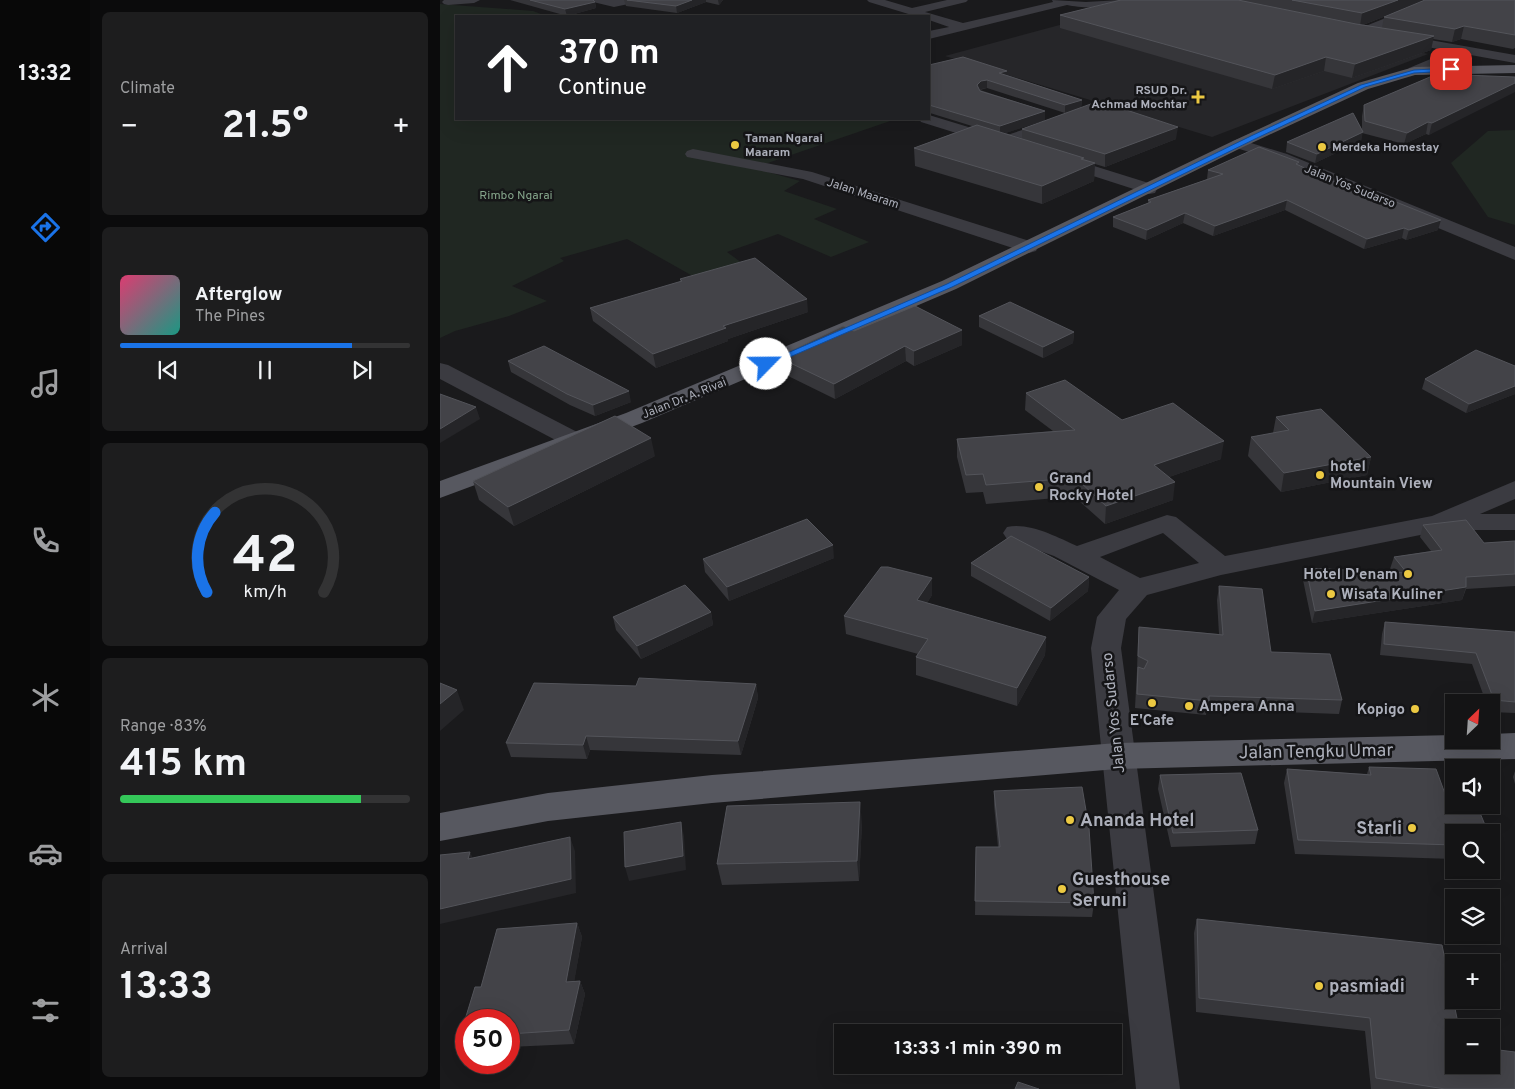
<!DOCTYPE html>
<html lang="en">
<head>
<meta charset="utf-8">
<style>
	body { margin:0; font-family:Overpass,sans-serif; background:#1d1d1e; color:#f1f3f6; height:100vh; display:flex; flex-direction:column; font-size:19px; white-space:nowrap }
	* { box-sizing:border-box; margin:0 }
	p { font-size:16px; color:#9d9ea0 }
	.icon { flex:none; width:28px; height:28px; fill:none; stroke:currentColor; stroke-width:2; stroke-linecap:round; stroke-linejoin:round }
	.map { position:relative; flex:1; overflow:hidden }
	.panel { display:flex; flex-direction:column; gap:12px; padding:12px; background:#0b0b0c; width:350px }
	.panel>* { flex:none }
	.top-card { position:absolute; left:15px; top:15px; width:475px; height:105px; border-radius:0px; box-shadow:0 5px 20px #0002,0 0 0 1px #333334; background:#202124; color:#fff; overflow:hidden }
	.needle { width:32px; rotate:25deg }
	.fabs { position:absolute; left:1005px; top:694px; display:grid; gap:10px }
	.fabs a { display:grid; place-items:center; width:55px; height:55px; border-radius:0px; background:#141415; box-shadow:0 5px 20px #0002,0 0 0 1px #333334; font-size:25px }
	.speed { position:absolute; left:15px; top:1009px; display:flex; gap:10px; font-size:25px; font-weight:700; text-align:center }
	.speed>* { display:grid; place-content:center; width:65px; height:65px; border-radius:50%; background:#141415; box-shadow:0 5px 20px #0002,0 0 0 1px #333334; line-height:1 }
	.speed .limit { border:8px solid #d22; background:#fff; color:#111 }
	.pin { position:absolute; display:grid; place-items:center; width:42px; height:42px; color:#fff; margin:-21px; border-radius:10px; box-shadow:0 2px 8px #0006 }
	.me { position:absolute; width:55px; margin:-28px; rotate:67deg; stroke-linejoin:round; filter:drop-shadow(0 0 4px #0008) }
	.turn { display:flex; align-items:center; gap:18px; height:105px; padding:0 20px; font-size:22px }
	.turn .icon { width:65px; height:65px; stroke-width:2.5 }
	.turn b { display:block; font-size:35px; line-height:42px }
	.big { font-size:38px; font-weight:700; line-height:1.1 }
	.panel .widget { flex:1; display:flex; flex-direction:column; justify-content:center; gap:8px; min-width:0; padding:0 18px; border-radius:8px; background:#1d1d1e }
	.panel .dial { align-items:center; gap:0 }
	.dial svg { height:130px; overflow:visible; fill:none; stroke:#333334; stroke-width:7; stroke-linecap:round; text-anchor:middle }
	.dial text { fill:#f1f3f6; stroke:none }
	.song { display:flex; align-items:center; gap:15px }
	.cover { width:60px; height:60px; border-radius:8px; background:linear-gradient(135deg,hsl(340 70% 55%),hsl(170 70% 35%)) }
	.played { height:5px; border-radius:2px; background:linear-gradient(90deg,#1a73e8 80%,#333334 80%) }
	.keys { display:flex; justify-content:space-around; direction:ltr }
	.heat { display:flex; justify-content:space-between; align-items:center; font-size:28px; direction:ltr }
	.charge { height:8px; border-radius:4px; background:linear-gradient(90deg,#34c759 83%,#333334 0) }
	.trip { position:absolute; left:394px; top:1024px; width:288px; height:50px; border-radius:0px; background:#141415; box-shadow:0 5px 20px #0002,0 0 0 1px #333334; font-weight:700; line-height:50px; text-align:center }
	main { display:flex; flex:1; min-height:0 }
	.dock { display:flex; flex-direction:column; width:90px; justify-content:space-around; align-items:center; background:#080808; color:#9d9ea0 }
	.dock .icon { width:35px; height:35px }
	.dock .active { color:#1a73e8 }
	.dock b { font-size:22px; color:#f1f3f6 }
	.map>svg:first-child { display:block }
	.built { fill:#262629 }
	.green { fill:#202722 }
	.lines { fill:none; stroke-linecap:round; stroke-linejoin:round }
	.minor { fill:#3b3b41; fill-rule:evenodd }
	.major { fill:#575860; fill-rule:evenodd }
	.wall { fill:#36363a; fill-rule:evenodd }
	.shaded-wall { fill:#252528 }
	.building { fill:#434348; stroke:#53545a }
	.route { fill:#1a73e8; stroke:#114b97 }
	.poi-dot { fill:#ecc942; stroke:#151517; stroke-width:2 }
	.labels { text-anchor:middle; stroke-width:5; stroke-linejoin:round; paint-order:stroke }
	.far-poi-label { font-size:12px; font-weight:bold; fill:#adb0bb; stroke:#151517; text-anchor:start }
	.far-street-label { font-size:12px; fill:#adb0bb; stroke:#151517 }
	.far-park-label { font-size:12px; fill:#85a58b; stroke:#151517 }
	.poi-label { font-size:15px; font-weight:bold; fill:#adb0bb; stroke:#151517; text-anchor:start }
	.street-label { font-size:15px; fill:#adb0bb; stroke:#151517 }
	.near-street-label { font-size:18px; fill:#adb0bb; stroke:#151517 }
	.near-poi-label { font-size:18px; font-weight:bold; fill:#adb0bb; stroke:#151517; text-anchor:start }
</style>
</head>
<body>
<main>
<nav class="dock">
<b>13:32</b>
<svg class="icon active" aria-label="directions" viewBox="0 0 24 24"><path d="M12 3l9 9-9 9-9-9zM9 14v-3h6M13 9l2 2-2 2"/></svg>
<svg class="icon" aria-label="music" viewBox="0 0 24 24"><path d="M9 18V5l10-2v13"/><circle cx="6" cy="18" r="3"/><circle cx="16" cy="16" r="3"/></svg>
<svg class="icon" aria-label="phone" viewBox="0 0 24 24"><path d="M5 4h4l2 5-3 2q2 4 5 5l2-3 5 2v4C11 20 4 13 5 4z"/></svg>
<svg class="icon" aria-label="climate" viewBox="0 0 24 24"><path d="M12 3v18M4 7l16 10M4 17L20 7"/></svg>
<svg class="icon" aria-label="car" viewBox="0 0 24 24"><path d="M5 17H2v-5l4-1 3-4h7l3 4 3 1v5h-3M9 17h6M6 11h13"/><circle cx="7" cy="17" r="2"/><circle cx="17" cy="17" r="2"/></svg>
<svg class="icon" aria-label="filters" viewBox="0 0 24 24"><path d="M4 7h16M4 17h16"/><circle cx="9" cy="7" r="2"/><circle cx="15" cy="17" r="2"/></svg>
</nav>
<section class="panel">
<div class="widget"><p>Climate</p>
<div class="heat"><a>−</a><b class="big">21.5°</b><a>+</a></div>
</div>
<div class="widget">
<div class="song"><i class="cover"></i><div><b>Afterglow</b><p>The Pines</p></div></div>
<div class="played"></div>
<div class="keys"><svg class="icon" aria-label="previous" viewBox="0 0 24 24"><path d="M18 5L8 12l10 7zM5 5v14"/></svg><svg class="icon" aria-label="pause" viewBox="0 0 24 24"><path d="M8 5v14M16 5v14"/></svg><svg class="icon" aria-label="next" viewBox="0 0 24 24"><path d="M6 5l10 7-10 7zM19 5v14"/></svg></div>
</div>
<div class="widget dial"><svg viewBox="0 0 100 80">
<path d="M14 69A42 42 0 1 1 86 69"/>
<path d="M14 69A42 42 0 0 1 19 20" stroke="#1a73e8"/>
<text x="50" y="56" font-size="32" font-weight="700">42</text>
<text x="50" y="72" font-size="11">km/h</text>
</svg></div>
<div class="widget"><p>Range · 83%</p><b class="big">415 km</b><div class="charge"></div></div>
<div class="widget"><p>Arrival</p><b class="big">13:33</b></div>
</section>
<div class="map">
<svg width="1075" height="1089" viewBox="0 0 1075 1089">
	<rect width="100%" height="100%" fill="#1a1a1c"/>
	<polygon class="built" points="690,0 750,0 988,54 772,137 505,56 668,12"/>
	<g class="green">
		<polygon points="0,4 93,11 106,16 16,16 16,119 447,119 453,120 313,168 360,181 344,191 397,209 374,219 429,242 391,257 338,234 287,252 302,263 258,279 187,239 120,258 124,261 72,286 107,301 69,316 15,331 0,338"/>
		<polygon points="1075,130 1075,225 1048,217 1011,163 1048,131"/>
	</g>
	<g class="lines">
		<g class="minor">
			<polygon points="4,0 40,0 34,3 8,5 4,4 2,2"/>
			<polygon points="151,0 200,0 198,2 174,7 153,2"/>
			<path d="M427 0H445L472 8 507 0H528L526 2 485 12 523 23 613 2 612 0 646 2 681 0C670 10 641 8 627 5L489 39V31L509 27 489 20V16H475L429 2Z"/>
			<polygon points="976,6 982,9 980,11 926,35 922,36 916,32 918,29"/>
			<polygon points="956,34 1075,55 1075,63 1025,54 974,75 967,71 969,68 1010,51 952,41 950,38 952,35"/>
			<polygon points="489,115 561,137 619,118 624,119 626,122 624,125 561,147 481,122 479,119 489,119"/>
			<polygon points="798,139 847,154 1075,247 1075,260 835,160 793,147 790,144 793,141"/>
			<polygon points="253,149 372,172 596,243 598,247 596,251 589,253 582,251 363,179 247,157 245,154 247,151"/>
			<polygon points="619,155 715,185 717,189 715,193 709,194 613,163 611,160 613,157"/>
			<polygon points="0,363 8,365 141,434 144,439 141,444 132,446 123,444 0,379"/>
			<path d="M1075 481V499L1040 514H1075V530H1005L781 575 707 595 686 619 681 648 740 1089H696L651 648 657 617 679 590 614 556 567 539 563 533 567 527C589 522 617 537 637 546L727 515 736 517 785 556 992 516ZM723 533 759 563 700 578 660 557Z"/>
		</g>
		<g class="major">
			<polygon points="1075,65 1075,73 975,75 928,89 803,147 516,289 202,423 0,498 0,481 186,413 502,281 793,141 918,83 974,67"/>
			<polygon points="1075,733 1075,759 677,769 272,803 108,821 0,841 0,813 108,793 272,775 677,743 1014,735 1014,740 1051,740 1051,734"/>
		</g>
	</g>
	<g class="wall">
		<polygon points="70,0 153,0 155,2 156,8 127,16"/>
		<polygon points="184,0 283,0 279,5 266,2 237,13 186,6"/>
		<path d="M681 0H1075V48L1073 49 1021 39 1012 42 993 39 991 50 912 78 884 71 832 89 620 28V15ZM961 10 944 17 942 28 923 25Z"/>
		<path d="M489 65 567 75 642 100 641 108 736 139 665 167 655 164 654 181 602 204 475 166 474 148 532 126 490 113 489 114ZM547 88 625 113 638 109 582 129V138L565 133 605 120V111L540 90Z"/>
		<polygon points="1075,77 989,135 986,134 964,144 922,133 921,141 875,163 846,152 847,142 922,132 922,116 924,105"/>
		<polygon points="859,165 998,230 966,240 962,238 924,249 845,210 773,236 743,223 706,240 673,227 673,217 708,203 708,200 768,179 767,179 768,170"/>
		<polygon points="240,279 368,312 288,339 288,341 216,368 153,321 150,308 240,282"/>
		<polygon points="539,316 634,332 633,343 603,358 539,327"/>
		<polygon points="414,331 522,345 474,366 466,361 395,399 340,372 338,357"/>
		<polygon points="68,361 191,402 155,416 130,405 71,372"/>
		<polygon points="1075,365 1075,394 1026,413 982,389 985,379"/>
		<polygon points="586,393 682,420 781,459 729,477 733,500 665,524 638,500 639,496 546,504 543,492 526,493 517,457 517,439 613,431 585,410"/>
		<polygon points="836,417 931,457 927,475 841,492 808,456 811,437 833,433"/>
		<polygon points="215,456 74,526 39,500 33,481"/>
		<polygon points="983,525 1044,543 1075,541 1075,586 1026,589 1022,600 872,623 863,580 866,568 953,573 950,569 954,557 991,551 980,537"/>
		<polygon points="394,558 289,601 265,572 263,559"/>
		<polygon points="531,563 649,577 648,591 610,621 531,576"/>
		<polygon points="779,586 831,652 902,700 899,714 767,709 766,715 695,708 697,670 698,640 699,627 779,634 777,600"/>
		<polygon points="492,595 487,603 606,637 605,655 577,706 476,675 476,657 478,654 406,634 404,616"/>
		<polygon points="271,612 273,625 201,659 176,630 173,617"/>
		<polygon points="945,622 1075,632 1075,713 1051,712 1051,702 1046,702 1032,664 940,655 942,634"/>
		<polygon points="316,684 318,698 301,755 150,750 147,759 71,757 66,743 196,686"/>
		<polygon points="929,767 1012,813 1014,832 1014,859 855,854 844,783 847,769 927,774"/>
		<polygon points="1075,771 1075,784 1073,777"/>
		<polygon points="720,775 818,830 815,844 731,847 718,789"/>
		<polygon points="554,791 654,903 652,917 535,915 536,847 558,847 554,805"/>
		<polygon points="422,823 419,881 282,885 277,864"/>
		<polygon points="757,919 1014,1065 1075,1089 931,1089 925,1031 756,1012 754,933"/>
		<polygon points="137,923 142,937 134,981 140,981 145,994 134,1044 69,1047 69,1020 26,1020 26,1048 20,1036 35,987 41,987 57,929"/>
	</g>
	<g class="shaded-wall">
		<polygon points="252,0 266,0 266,2 237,13 236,6"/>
		<polygon points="278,0 283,0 279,5"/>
		<polygon points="958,0 987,0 920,26 922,13"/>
		<polygon points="155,2 156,8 127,16 125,9"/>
		<polygon points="1024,26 1021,39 1012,42 1015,29"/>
		<polygon points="994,36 991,50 912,78 915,64"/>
		<polygon points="886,57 884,71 832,89 835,75"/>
		<polygon points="567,71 567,79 559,73"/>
		<polygon points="547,80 547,88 541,89 537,93 537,85 541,81"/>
		<polygon points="1075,83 1075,92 989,135 992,123"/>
		<polygon points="642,100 641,108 625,113 625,105"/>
		<polygon points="605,111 605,120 560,135 560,126"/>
		<polygon points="988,122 986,134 964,144 967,133"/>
		<polygon points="738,127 736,139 665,167 665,154"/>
		<polygon points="923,132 921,141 875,163 877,154"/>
		<polygon points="644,158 644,168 655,163 654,181 602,204 602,186 641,159"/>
		<polygon points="847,200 845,210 773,236 775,226"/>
		<polygon points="745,213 743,223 706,240 707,230"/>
		<polygon points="1001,220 998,230 966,240 969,230"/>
		<polygon points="964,228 962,238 924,249 927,239"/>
		<polygon points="367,299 368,312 288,339 288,341 216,368 213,354 283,326"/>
		<polygon points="522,330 522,345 474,366 474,351"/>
		<polygon points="634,332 633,343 603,358 603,347"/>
		<polygon points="465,346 466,361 395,399 394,384"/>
		<polygon points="1075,386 1075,394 1026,413 1029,404"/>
		<polygon points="189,391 191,402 155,416 153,405"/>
		<polygon points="36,407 40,419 0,443 0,429"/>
		<polygon points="211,438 215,456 74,526 68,507"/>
		<polygon points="784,441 781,459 712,483 714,465"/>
		<polygon points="931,457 927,475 841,492 844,473"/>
		<polygon points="735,482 733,500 665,524 666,506"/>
		<polygon points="393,545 394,558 289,601 287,587"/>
		<polygon points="649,577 648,591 610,621 611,608"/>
		<polygon points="492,578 492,595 478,618 477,600"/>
		<polygon points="1026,587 1022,600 872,623 875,611"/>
		<polygon points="271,612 273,625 201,659 197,646"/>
		<polygon points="606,637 605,655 577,706 577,688"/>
		<polygon points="316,684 318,698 301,755 298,741"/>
		<polygon points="17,690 24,710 0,731 0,704"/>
		<polygon points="146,736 150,750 147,759 143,745"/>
		<polygon points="420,802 422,823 419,881 417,861"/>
		<polygon points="241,822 244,836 246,870 189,881 185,867"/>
		<polygon points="130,837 135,851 136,893 0,924 0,909"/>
		<polygon points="30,852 36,865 28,859"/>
		<polygon points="137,923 142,937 132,995 126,982"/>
		<polygon points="140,981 145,994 134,1044 129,1030"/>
	</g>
	<g class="building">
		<polygon points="90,0 153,0 155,2 125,9"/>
		<polygon points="187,0 252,0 236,6"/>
		<polygon points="681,0 798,0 916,24 994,36 915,64 886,57 835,75 620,15"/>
		<polygon points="852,0 958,0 922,13"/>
		<polygon points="985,0 1075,0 1075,35 1024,26 1015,29 944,17"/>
		<polygon points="523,57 567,71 559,73 642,100 625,105 547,80 541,81 537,85 540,91 605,111 560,126 489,105 489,65"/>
		<polygon points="997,74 1075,77 1075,83 992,123 988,122 967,133 925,121 924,105"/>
		<polygon points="659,101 738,127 665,154 582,129"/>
		<polygon points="913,113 923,132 877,154 847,142"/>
		<polygon points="537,125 644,158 641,159 655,163 602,186 474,148"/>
		<polygon points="819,147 859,162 856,164 945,205 956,202 1001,220 969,230 964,228 927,239 847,200 775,226 745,213 707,230 673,217 711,202 708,200 783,174 768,170"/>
		<polygon points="315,258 367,299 283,326 286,328 213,354 150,308 242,281 240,279"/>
		<polygon points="570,302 634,332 603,347 539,316"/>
		<polygon points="475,306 522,330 474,351 465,346 394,384 338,357 403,326 414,331"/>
		<polygon points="104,346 189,391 153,405 127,394 68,361"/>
		<polygon points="1036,350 1075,366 1075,386 1029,404 985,379"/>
		<polygon points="625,380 682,420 733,403 784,441 714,465 735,482 666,506 640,482 647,477 546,485 543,474 526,475 517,439 635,430 586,393"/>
		<polygon points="0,394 36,407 0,429"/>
		<polygon points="881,409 931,457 844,473 811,437 849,430 836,417"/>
		<polygon points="175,416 211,438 68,507 33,481"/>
		<polygon points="367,519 393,545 287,587 263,559"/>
		<polygon points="1026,520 1044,543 1075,541 1075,574 1026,577 1026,587 875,611 866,568 967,573 954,557 1002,550 983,525"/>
		<polygon points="571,536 649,577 611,608 531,563"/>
		<polygon points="441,567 448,567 492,578 477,600 606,637 577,688 476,657 488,639 404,616"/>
		<polygon points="245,585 271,612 197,646 173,617"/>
		<polygon points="779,586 822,589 831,652 890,654 902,700 769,696 769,701 697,694 698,667 704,669 708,661 698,656 699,627 783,635"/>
		<polygon points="945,622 1075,632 1075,702 1054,700 1036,653 944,644"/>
		<polygon points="199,678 316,684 298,741 146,736 143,745 66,743 94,683 196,686"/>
		<polygon points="0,683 17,690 0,704"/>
		<polygon points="929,767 996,769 1012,813 1040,813 1048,832 1014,832 1014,845 858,840 847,769 931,775"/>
		<polygon points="801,773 818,830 733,833 720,775"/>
		<polygon points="642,787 649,828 654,903 535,901 536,847 560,847 554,791"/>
		<polygon points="420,802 417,861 277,864 287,806"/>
		<polygon points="241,822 243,856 185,867 184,832"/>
		<polygon points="130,837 131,879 0,909 0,855 30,852 28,859"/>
		<polygon points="757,919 1002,945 1019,1028 1014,1028 1014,1065 1051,1065 1051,1049 1075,1052 1075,1089 1005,1089 936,1078 930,1018 759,998"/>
		<polygon points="137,923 126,982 140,981 129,1030 69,1034 69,1020 26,1020 26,1036 20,1036 35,987 41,987 57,929"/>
		<polygon points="578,1082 599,1089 575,1089"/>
	</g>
	<polygon class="route" points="1011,68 1013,71 974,73 925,87 817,138 512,287 329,366 326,366 322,364 507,284 813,135 921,85 974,70"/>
	<g class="poi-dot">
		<path d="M755.5 89.5h5v5h5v5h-5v5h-5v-5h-5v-5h5z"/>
		<circle cx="295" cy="145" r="5"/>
		<circle cx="882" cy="147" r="5"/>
		<circle cx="880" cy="475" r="5"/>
		<circle cx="599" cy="487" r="5"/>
		<circle cx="968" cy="574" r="5"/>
		<circle cx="891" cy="594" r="5"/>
		<circle cx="712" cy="703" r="5"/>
		<circle cx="749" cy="706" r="5"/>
		<circle cx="975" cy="709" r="5"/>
		<circle cx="630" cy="820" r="5"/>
		<circle cx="972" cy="828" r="5"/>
		<circle cx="622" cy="889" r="5"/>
		<circle cx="879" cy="986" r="5"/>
	</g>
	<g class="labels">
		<g class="far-poi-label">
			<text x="747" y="94" text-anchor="end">RSUD Dr.<tspan x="747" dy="14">Achmad Mochtar</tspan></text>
			<text x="305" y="142">Taman Ngarai<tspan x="305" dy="14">Maaram</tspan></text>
			<text x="892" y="151">Merdeka Homestay</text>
		</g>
		<g class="far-street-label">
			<text transform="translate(910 186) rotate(22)" y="4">Jalan Yos Sudarso</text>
			<text transform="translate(423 193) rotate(18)" y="4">Jalan Maaram</text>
			<text transform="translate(244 398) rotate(-22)" y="4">Jalan Dr. A. Rivai</text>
		</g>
		<g class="far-park-label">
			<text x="76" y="199">Rimbo Ngarai</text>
		</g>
		<g class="poi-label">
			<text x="890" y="471">hotel<tspan x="890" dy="17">Mountain View</tspan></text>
			<text x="609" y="483">Grand<tspan x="609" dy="17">Rocky Hotel</tspan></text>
			<text x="958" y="579" text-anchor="end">Hotel D'enam</text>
			<text x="901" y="599">Wisata Kuliner</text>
			<text x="759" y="711">Ampera Anna</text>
			<text x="965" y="714" text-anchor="end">Kopigo</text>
			<text x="712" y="725" text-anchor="middle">E'Cafe</text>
		</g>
		<g class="street-label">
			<text transform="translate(673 713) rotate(-96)" y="5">Jalan Yos Sudarso</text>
		</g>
		<g class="near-street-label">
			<text transform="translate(876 751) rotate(-1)" y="6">Jalan Tengku Umar</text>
		</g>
		<g class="near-poi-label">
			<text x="640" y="826">Ananda Hotel</text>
			<text x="962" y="834" text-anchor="end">Starli</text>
			<text x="632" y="885">Guesthouse<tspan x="632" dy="21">Seruni</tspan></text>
			<text x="889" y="992">pasmiadi</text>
		</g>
	</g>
</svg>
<div class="fabs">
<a><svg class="needle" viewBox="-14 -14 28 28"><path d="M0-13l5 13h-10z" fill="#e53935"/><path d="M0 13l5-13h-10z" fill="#9d9ea0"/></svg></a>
<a><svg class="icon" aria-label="sound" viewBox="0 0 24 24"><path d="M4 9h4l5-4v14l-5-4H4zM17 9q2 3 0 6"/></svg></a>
<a><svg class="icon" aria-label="search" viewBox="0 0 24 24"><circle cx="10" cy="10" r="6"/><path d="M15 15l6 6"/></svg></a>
<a><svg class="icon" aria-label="layers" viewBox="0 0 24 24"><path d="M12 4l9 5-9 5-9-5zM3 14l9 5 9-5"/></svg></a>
<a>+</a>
<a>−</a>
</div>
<div class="speed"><div class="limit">50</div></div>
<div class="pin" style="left:1011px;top:69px;background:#d93025"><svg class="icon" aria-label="arrive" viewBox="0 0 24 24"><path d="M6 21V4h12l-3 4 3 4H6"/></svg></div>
<svg class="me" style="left:326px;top:364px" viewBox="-20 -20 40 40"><circle r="19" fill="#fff"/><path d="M0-13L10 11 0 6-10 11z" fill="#1a73e8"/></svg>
<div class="trip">13:33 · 1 min · 390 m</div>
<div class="top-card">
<div class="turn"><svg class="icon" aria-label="ahead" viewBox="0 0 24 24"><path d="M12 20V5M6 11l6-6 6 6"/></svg><div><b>370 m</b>Continue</div></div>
</div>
</div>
</main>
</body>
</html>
